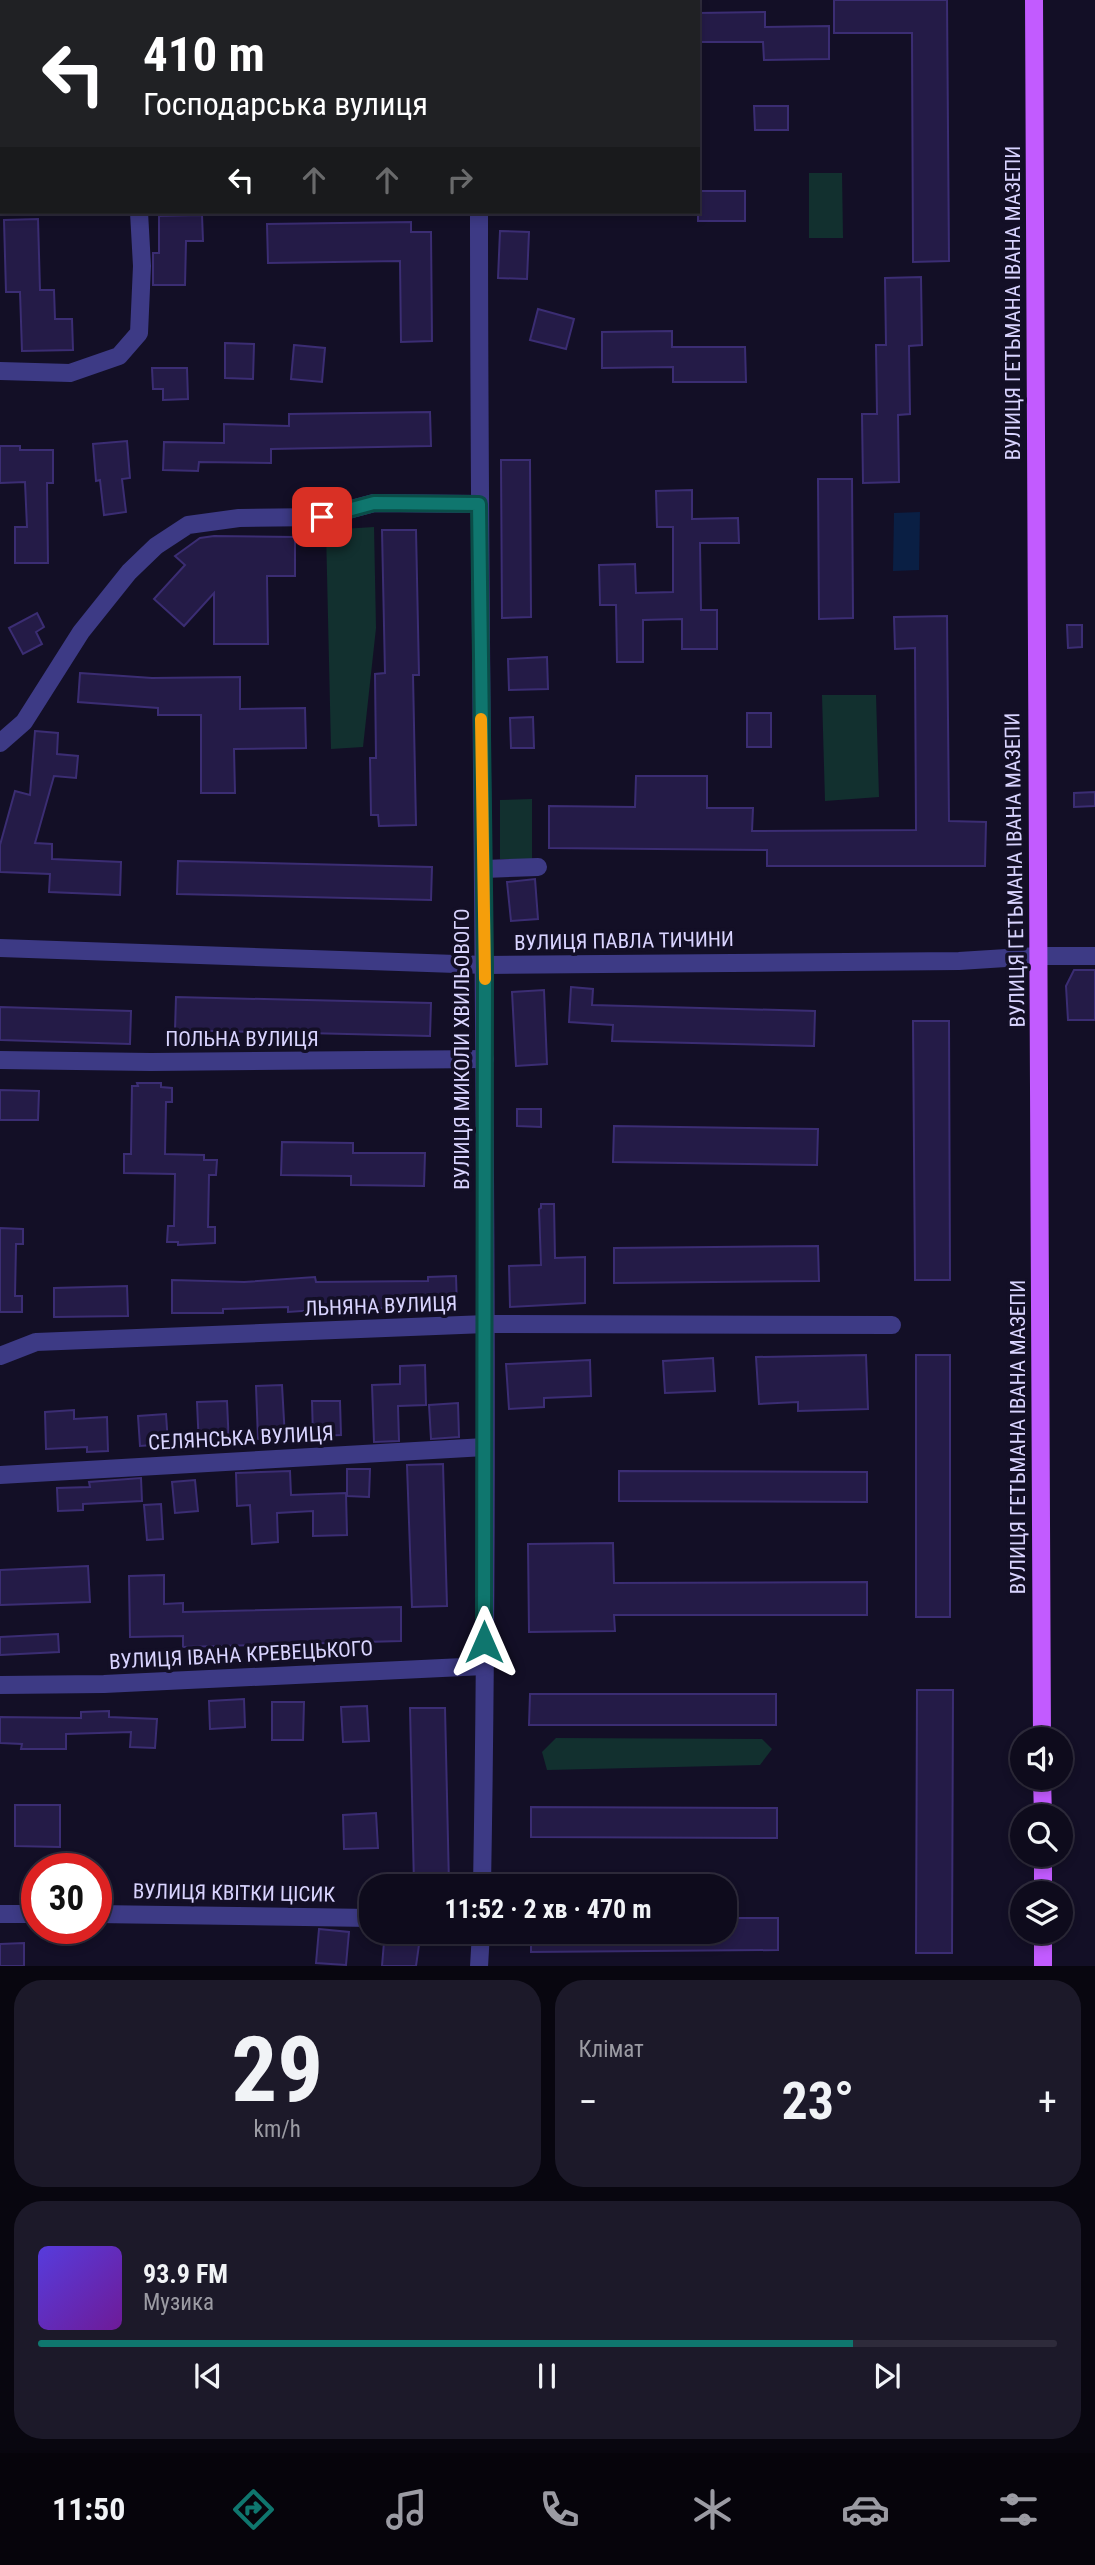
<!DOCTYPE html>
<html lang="uk">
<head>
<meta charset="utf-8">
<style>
	body { margin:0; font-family:"Roboto Condensed",sans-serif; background:#1c1929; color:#f1f3f6; height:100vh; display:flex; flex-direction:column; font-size:26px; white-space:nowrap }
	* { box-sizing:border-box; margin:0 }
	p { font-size:23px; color:#9b9ba3 }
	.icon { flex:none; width:38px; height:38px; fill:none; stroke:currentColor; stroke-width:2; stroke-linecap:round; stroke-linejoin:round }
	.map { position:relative; height:1966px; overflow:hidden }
	.side { display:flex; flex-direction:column; gap:14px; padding:14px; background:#08060f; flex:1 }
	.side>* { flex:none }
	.top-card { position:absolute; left:0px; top:0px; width:700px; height:214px; box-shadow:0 4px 10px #0003,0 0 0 2px #2e2b3b; background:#202124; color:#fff; overflow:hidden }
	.buttons { position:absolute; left:1010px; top:1727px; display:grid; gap:14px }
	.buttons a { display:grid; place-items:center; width:63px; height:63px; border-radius:50%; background:#0e0b1c; box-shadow:0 4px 10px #0003,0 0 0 2px #2e2b3b; font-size:35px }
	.speed { position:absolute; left:21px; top:1853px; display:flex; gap:14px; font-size:35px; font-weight:700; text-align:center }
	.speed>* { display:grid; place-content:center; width:91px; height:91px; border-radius:50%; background:#0e0b1c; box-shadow:0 4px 10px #0003,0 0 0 2px #2e2b3b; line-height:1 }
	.speed .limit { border:10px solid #d22; background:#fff; color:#111 }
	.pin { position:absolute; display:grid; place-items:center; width:60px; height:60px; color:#fff; margin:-30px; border-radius:14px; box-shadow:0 4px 10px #0006 }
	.me { position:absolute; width:77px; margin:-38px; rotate:0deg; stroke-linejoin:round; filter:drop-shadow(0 0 5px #0008) }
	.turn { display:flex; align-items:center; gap:24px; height:147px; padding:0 28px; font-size:32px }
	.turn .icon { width:91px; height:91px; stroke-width:2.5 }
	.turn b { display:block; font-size:49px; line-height:60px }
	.lanes { display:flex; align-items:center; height:66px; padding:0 28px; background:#0003; justify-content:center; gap:35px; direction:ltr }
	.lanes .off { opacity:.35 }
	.big { font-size:52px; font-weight:700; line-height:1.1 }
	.side .widget { flex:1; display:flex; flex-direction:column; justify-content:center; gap:10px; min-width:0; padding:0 24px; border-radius:28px; background:#1c1929 }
	.side .dial { align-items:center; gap:0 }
	.dial b { font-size:91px; line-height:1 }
	.song { display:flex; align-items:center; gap:21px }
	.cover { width:84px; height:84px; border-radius:10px; background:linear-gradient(135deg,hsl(250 70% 55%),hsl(280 70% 35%)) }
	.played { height:7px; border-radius:4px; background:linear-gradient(90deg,#0f766e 80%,#2e2b3b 80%) }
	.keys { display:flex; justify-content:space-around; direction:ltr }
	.heat { display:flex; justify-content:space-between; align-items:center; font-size:38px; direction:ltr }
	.side .tiles { flex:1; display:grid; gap:14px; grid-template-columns:1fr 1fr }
	.widget:last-child { grid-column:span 2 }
	.trip { position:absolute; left:359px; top:1874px; width:378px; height:70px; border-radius:28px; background:#0e0b1c; box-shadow:0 4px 10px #0003,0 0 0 2px #2e2b3b; font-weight:700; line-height:70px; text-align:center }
	.tabs { display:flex; height:112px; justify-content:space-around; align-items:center; background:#06040b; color:#9b9ba3 }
	.tabs .icon { width:49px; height:49px }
	.tabs .current { color:#0f766e }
	.tabs b { font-size:32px; color:#f1f3f6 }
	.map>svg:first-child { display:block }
	.green { fill:#12302f }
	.water { fill:#0a1f44 }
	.building { fill:#241b47; stroke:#3b2d73; stroke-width:2 }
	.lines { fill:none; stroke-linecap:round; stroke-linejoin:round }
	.minor { stroke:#3d3a85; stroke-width:18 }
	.major { stroke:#c25bff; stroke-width:18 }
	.route-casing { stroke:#0a4d48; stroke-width:18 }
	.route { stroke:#0f766e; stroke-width:12 }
	.slow { stroke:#f59e0b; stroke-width:12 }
	.labels { text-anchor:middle; stroke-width:7; stroke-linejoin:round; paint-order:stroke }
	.street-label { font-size:21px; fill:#d9d4ff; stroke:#130f26 }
</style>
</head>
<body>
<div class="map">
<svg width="1095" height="1967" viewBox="0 0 1095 1967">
	<rect width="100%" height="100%" fill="#130f26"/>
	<g class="green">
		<polygon points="809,173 842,173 843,238 809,238"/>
		<polygon points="374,527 376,628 363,747 331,749 326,530"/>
		<polygon points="822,695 876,695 879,797 825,801"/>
		<polygon points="532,799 532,859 500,859 500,800"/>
		<polygon points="556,1738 762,1739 772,1749 760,1765 547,1770 542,1752"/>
	</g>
	<polygon class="water" points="920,512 919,570 893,571 894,513"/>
	<g class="building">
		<polygon points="834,0 947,0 949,261 913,262 912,33 834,33"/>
		<polygon points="765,12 765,27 829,26 829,59 764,60 763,42 698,42 698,13"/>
		<polygon points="754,106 788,106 788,130 755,130"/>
		<rect x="698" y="191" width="47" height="30"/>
		<polygon points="202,215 203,241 186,241 185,285 153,285 153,253 159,253 159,216"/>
		<polygon points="38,219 40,290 54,290 55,319 72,319 73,350 22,351 20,292 6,292 4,220"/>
		<polygon points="411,222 411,232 431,232 432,341 401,342 400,261 268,263 267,224"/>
		<polygon points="500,231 529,232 527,279 498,278"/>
		<polygon points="921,277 922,345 909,346 910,414 898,415 899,482 863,483 862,414 877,414 876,345 886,345 885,278"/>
		<polygon points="538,309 574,319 566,349 530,340"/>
		<polygon points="672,331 672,347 745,347 746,382 673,382 673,367 602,368 602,332"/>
		<polygon points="225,343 254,344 253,379 225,378"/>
		<polygon points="294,345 325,348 322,382 291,379"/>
		<polygon points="152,368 187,368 188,399 163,400 163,389 153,389"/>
		<polygon points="430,412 431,446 271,449 271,463 199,462 198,471 163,470 164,442 224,443 224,424 289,426 289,414"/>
		<polygon points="127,441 130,478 122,479 126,512 104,515 100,480 96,481 93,444"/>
		<polygon points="0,446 20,446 20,450 53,450 53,483 47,483 48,563 15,563 15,527 27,527 25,482 0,483"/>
		<polygon points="501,460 530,460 531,617 502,618"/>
		<polygon points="818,479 852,479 853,618 819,619"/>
		<polygon points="692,490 692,519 738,518 739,543 700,543 701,610 717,610 717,649 682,649 682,619 643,620 643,662 617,662 616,605 600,605 599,565 635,564 636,593 673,592 673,527 657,527 656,491"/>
		<polygon points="382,530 416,530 419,675 413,675 416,825 379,826 378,815 371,815 370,758 376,758 375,674 385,673"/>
		<polygon points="214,536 295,537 295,576 267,576 268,644 214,644 214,593 184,626 154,599 185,565 175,556 200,538"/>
		<polygon points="37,613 44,627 36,632 42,644 23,654 9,628"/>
		<polygon points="947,616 949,821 986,822 985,866 767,866 767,850 549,848 549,806 635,807 636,776 707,776 707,808 753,808 752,831 916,830 915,648 895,649 894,617"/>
		<polygon points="1067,625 1082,625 1082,647 1068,648"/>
		<polygon points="547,657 548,689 509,690 508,659"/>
		<polygon points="80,673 152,678 240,677 240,709 305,708 306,748 234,749 235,793 201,793 201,715 158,715 158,708 78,702"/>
		<rect x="747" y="713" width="24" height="34"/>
		<polygon points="533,717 534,748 511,748 510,718"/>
		<polygon points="35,731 58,733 57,754 78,756 76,778 54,776 35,843 52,844 52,859 121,862 120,895 49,892 50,874 0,872 0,845 15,791 30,795"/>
		<polygon points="1095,792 1095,806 1074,807 1074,793"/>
		<polygon points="178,861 432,867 431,900 177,894"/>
		<polygon points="535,879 538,919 511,921 507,882"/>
		<polygon points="1074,970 1095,970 1095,1020 1068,1020 1066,986"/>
		<polygon points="571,987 593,989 592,1005 815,1011 814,1046 612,1041 613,1025 569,1022"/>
		<polygon points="544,990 547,1064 516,1066 512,992"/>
		<polygon points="176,997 431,1003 430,1036 175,1030"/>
		<polygon points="0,1007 131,1011 130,1044 0,1040"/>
		<polygon points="913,1021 949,1021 950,1280 915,1280"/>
		<polygon points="137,1083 161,1083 161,1087 172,1088 172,1102 166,1102 165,1154 204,1155 204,1160 217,1160 216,1175 209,1175 208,1227 215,1227 215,1243 178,1245 178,1242 167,1242 168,1226 174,1226 175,1174 124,1173 124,1154 131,1154 132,1086 138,1086"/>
		<polygon points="0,1090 39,1091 38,1120 0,1120"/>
		<polygon points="517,1109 541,1109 541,1127 517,1126"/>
		<polygon points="614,1126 818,1129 817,1165 613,1162"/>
		<polygon points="282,1142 353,1143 353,1153 425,1153 424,1186 351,1185 351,1176 281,1175"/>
		<polygon points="541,1204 554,1204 555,1258 585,1257 585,1303 510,1307 509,1266 541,1265 539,1209 541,1208"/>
		<polygon points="0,1228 23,1229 23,1244 16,1244 15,1296 22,1296 22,1312 0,1312"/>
		<polygon points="818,1246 819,1281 614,1283 614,1248"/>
		<polygon points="456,1276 457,1308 406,1311 384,1311 384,1308 317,1310 288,1312 288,1307 223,1309 223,1313 172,1313 172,1280 244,1282 315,1277 316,1282 428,1281 428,1277"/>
		<polygon points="127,1286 128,1316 54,1317 54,1288"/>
		<polygon points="866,1355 868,1409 798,1411 798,1402 759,1404 756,1357"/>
		<rect x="916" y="1355" width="34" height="262"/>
		<polygon points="713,1358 715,1391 665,1393 663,1361"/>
		<polygon points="590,1360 591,1396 544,1398 544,1407 509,1409 506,1364"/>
		<polygon points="425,1365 426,1405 398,1406 399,1441 374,1442 372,1385 400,1384 400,1366"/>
		<polygon points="282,1385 285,1438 258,1439 256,1386"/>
		<polygon points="227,1401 229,1446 199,1447 197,1402"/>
		<polygon points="312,1401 340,1401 341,1435 313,1436"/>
		<polygon points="458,1403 459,1437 431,1439 429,1405"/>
		<polygon points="74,1410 74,1419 107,1417 108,1451 87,1452 87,1447 46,1449 45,1412"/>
		<polygon points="166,1414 168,1444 140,1446 138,1416"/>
		<polygon points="443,1464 447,1606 412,1607 407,1465"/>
		<polygon points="347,1469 370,1469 369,1497 347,1496"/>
		<polygon points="290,1471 291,1495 346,1493 347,1535 313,1536 313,1511 277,1513 278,1542 252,1544 250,1505 237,1506 236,1473"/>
		<polygon points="619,1471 867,1472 867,1502 619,1501"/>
		<polygon points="141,1478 142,1501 83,1504 83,1510 58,1511 57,1488 90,1487 89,1482"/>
		<polygon points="195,1480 198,1511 175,1513 172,1482"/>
		<polygon points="161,1504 163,1539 147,1540 144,1505"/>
		<polygon points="613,1543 614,1583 867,1582 867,1615 614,1615 615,1631 529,1632 528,1544"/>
		<polygon points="88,1566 90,1602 0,1605 0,1570"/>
		<polygon points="164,1575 164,1604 183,1603 183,1612 401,1607 401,1641 183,1647 183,1636 130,1637 129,1576"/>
		<polygon points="58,1634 59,1652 0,1655 0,1637"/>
		<polygon points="917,1690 953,1690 952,1953 916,1953"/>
		<polygon points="530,1694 776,1694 776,1725 529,1725"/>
		<polygon points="244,1699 245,1727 210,1729 209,1701"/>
		<polygon points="272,1702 304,1702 303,1740 272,1740"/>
		<polygon points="367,1706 369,1741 343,1742 341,1707"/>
		<polygon points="410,1708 445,1708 449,1885 414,1885"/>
		<polygon points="109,1711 109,1717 157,1719 155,1748 130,1747 131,1732 66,1734 66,1749 21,1749 22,1744 0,1743 0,1717 81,1718 81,1712"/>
		<polygon points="15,1805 60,1805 60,1847 15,1846"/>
		<polygon points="531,1807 777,1808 777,1838 531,1837"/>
		<polygon points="376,1813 378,1848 344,1849 343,1815"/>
		<polygon points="724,1918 778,1918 778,1950 531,1952 531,1932 724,1932"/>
		<polygon points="319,1929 349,1932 346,1965 316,1963"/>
		<polygon points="384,1942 419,1945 416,1966 382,1966"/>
		<polygon points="24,1943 24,1966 0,1966 0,1944"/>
	</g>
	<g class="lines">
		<g class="minor">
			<polyline points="136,0 136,2"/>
			<polyline points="477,0 477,2"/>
			<path d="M479 212C479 770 492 1328 482 1886"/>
			<polyline points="0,371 70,373 119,356 139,333 142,266 139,212"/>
			<polyline points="0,743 24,722 81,632 129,572 156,546 188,525 239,518 322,517 374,503 479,504"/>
			<polyline points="484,869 538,867"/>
			<polyline points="0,948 485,965 959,961 1038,956 1095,956"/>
			<polyline points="0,1060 151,1062 485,1059"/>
			<polyline points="0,1356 36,1342 486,1324 892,1325"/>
			<polyline points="0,1475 485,1447"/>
			<polyline points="0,1685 104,1684 484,1666"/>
			<polyline points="0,1914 37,1914"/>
			<polyline points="96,1914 371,1918"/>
			<polyline points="479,1967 481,1932"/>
		</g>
		<g class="major">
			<polyline points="1034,0 1042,1740"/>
			<polyline points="1042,1778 1043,1816"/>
			<polyline points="1043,1855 1043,1894"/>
			<polyline points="1043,1932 1043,1967"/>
		</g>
	</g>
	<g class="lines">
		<defs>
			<polyline id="route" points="322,517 374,503 479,504 485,965 484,1642"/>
		</defs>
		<use href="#route" class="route-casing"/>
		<use href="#route" class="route"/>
		<polyline class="slow" points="481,719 485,979"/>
	</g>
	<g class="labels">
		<g class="street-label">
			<text transform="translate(1013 303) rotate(-90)" y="7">ВУЛИЦЯ ГЕТЬМАНА ІВАНА МАЗЕПИ</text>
			<text transform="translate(1015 870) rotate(-91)" y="7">ВУЛИЦЯ ГЕТЬМАНА ІВАНА МАЗЕПИ</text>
			<text transform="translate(624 941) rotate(-1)" y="7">ВУЛИЦЯ ПАВЛА ТИЧИНИ</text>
			<text x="242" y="1046">ПОЛЬНА ВУЛИЦЯ</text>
			<text transform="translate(462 1049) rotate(-90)" y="7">ВУЛИЦЯ МИКОЛИ ХВИЛЬОВОГО</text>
			<text transform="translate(381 1306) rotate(-2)" y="7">ЛЬНЯНА ВУЛИЦЯ</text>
			<text transform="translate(1018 1437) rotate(-90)" y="7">ВУЛИЦЯ ГЕТЬМАНА ІВАНА МАЗЕПИ</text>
			<text transform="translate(241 1438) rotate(-3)" y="7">СЕЛЯНСЬКА ВУЛИЦЯ</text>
			<text transform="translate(241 1655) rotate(-3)" y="7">ВУЛИЦЯ ІВАНА КРЕВЕЦЬКОГО</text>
			<text transform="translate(234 1893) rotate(1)" y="7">ВУЛИЦЯ КВІТКИ ЦІСИК</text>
		</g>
	</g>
</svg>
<div class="buttons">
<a><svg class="icon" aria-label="sound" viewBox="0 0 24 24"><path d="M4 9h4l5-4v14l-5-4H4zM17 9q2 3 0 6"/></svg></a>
<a><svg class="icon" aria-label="search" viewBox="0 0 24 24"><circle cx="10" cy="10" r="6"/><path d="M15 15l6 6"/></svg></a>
<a><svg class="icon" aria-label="layers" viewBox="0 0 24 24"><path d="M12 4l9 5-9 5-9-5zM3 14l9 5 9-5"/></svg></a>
</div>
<div class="speed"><div class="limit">30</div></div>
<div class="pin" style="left:322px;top:517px;background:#d93025"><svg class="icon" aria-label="arrive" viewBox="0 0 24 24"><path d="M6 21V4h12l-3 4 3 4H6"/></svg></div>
<svg class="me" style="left:484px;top:1642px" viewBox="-20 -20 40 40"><path d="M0-17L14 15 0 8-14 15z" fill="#0f766e" stroke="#fff" stroke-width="4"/></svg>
<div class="trip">11:52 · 2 хв · 470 m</div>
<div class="top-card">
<div class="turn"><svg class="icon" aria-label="left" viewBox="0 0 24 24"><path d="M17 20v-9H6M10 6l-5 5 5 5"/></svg><div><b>410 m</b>Господарська вулиця</div></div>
<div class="lanes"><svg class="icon" aria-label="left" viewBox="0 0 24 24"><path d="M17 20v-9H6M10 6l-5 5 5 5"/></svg><svg class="icon off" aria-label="ahead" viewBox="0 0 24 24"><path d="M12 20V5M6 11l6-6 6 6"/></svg><svg class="icon off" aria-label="ahead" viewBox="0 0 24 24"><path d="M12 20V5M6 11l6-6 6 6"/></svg><svg class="icon off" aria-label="right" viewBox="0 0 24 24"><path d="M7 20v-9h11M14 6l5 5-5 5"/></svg></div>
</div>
</div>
<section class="side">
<div class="tiles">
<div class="widget dial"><b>29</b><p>km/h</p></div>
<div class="widget"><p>Клімат</p>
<div class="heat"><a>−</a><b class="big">23°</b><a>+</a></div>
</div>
<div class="widget">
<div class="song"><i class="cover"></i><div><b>93.9 FM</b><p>Музика</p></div></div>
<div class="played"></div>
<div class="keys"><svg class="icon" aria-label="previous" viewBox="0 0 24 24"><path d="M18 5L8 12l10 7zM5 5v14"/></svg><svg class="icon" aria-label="pause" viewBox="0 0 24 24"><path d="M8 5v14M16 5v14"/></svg><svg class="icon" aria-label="next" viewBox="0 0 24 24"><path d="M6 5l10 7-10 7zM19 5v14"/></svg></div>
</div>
</div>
</section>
<nav class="tabs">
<b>11:50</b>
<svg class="icon current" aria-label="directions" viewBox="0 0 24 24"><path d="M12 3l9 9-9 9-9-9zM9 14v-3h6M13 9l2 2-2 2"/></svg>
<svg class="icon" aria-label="music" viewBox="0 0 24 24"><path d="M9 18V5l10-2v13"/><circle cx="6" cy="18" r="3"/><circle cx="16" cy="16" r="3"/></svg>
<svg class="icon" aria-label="phone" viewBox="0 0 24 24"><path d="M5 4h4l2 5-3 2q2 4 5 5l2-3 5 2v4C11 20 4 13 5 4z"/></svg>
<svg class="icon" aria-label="climate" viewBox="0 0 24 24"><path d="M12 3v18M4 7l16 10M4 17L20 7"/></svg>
<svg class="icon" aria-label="car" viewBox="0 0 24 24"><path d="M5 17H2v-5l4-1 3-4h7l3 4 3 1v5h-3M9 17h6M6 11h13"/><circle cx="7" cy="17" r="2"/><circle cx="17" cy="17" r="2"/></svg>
<svg class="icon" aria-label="filters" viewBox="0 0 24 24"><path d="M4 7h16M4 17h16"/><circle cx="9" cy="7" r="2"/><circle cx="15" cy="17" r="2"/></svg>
</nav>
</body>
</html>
